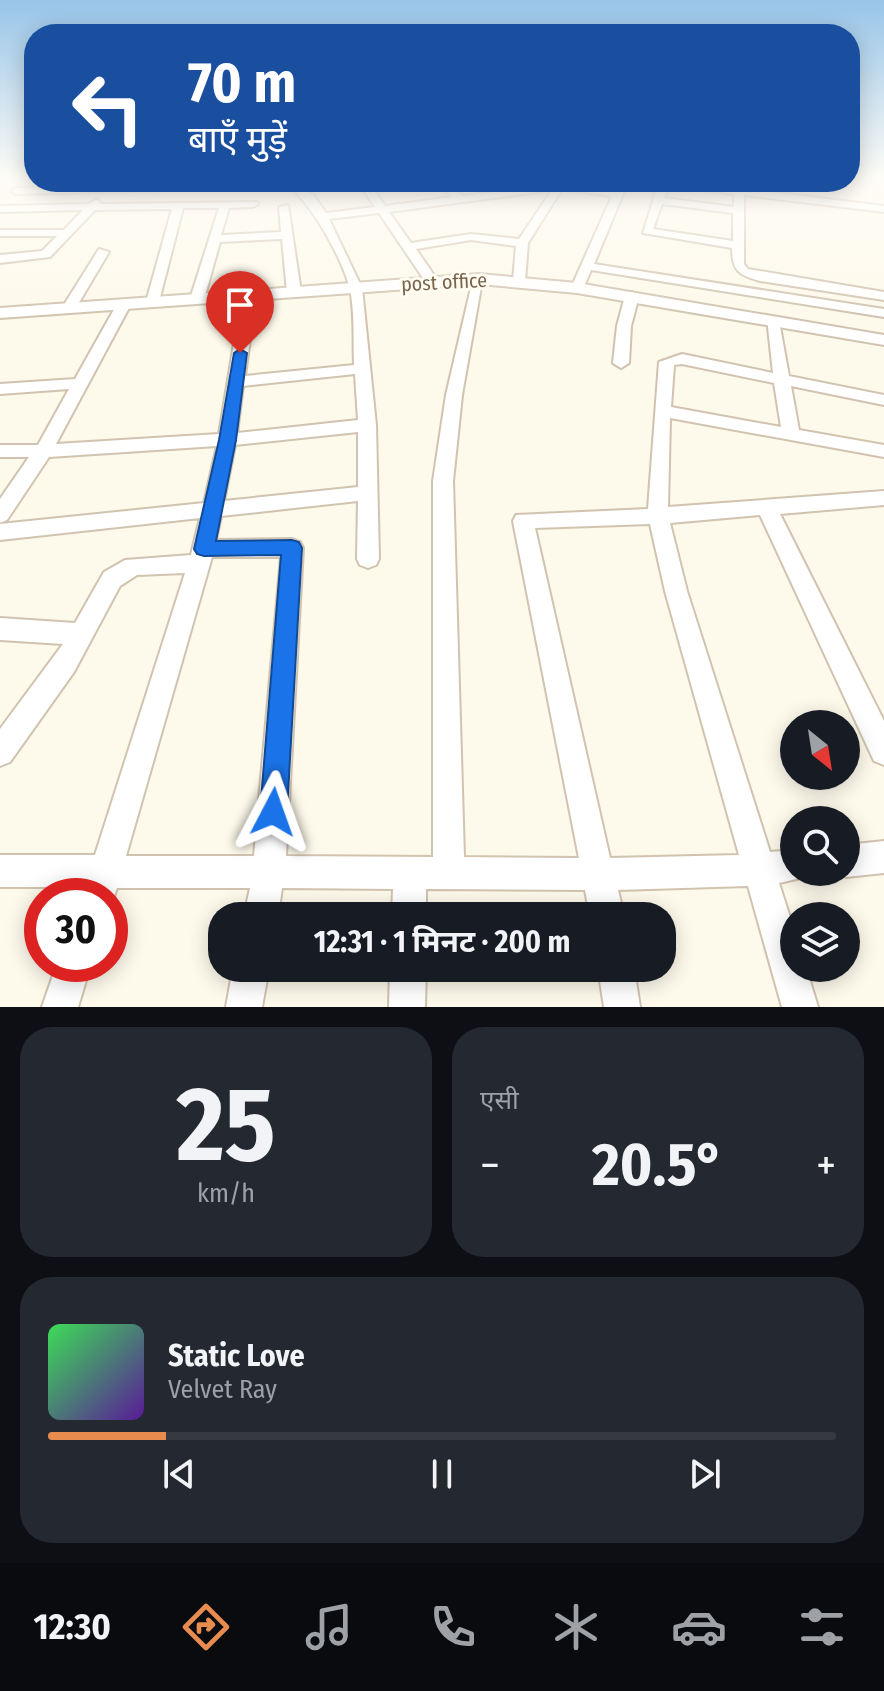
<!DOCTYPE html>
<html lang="hi">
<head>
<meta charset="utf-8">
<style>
	body { margin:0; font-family:"Fira Sans Condensed","Noto Sans Devanagari",sans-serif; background:#242831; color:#f1f3f6; height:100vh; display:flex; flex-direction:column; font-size:30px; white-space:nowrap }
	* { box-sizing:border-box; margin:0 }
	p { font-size:26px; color:#9ea1a6 }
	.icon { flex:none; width:44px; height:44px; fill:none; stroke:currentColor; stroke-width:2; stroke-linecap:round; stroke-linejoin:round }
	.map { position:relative; height:1007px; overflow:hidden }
	.drawer { display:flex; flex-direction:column; gap:20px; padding:20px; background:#0d0f14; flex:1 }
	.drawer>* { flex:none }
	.hud { position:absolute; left:24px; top:24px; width:836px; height:168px; border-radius:32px; box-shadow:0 4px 20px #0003; background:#1a4fa0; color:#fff; overflow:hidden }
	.needle { width:52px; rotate:150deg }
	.fabs { position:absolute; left:780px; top:710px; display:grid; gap:16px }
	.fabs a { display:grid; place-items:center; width:80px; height:80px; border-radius:50%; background:#171b24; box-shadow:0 4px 20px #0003; font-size:40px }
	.speed { position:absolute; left:24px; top:878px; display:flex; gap:16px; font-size:40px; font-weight:700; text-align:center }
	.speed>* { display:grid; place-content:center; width:104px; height:104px; border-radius:50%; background:#171b24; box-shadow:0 4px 20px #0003; line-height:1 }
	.speed .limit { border:12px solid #d22; background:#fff; color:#111 }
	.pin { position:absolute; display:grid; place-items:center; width:68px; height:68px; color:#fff; margin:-82px -34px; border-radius:50% 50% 50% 0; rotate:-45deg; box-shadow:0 0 8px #0007 }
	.pin .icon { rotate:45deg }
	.me { position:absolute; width:88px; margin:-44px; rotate:4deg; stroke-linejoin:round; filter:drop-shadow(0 0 6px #0008) }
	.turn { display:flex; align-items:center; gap:28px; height:168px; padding:0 32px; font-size:36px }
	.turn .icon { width:104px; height:104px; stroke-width:2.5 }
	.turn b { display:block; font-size:56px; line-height:68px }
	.big { font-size:60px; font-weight:700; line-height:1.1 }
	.drawer .tile { flex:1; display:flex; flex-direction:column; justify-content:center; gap:12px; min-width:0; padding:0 28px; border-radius:32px; background:#242831 }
	.drawer .dial { align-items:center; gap:0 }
	.dial b { font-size:104px; line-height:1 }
	.song { display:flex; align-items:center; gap:24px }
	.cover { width:96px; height:96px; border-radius:12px; background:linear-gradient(135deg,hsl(130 70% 55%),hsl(270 70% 35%)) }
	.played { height:8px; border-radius:4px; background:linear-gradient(90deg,#e88b4f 15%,#363941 15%) }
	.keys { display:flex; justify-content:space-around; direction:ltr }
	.heat { display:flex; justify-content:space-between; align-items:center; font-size:44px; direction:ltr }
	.drawer .tiles { flex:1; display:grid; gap:20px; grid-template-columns:1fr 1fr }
	.tile:last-child { grid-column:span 2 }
	.trip { position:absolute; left:208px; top:902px; width:468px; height:80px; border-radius:32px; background:#171b24; box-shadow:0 4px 20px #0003; font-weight:700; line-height:80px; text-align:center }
	.tab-bar { display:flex; height:128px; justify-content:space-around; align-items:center; background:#090b0e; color:#9ea1a6 }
	.tab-bar .icon { width:56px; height:56px }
	.tab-bar .on { color:#e88b4f }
	.tab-bar b { font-size:36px; color:#f1f3f6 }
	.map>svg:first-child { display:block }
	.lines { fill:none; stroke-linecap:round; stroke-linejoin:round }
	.minor-casing { stroke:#d1c3af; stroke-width:4 }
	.tertiary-casing { stroke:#d1c3af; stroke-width:4 }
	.minor { fill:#fff; fill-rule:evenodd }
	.tertiary { fill:#fff; fill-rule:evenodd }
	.route { fill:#1a73e8; stroke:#114b97; stroke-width:2 }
	.labels { text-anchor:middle; stroke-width:6; stroke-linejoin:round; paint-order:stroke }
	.far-street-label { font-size:20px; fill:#7a644c; stroke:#fffcf2 }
</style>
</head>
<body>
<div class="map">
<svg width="884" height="1007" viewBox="0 0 884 1007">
	<rect width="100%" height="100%" fill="#fdf9eb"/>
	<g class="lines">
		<defs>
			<g id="minor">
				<path d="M296 182 314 196 326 213 375 207 358 182H368L385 206 452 197 435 182H446L463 196 559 183 614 191 618 182H628L594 264 884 309V317L591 270 582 291H572L571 288 612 196 562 189 528 243 525 281 519 285 513 281 516 246 471 240 416 249 438 281 432 285 427 284 379 213 329 219 362 288 376 425 379 559 376 565 368 568 360 565 357 559 358 501 221 516 216 540 292 539 300 542 303 548 286 856 433 857V481L446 395 473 279 483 276 462 395 453 481 464 857 579 858 513 521 516 515 648 509 659 362 682 354 773 373 767 318 779 321 789 376 884 395V405L791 386 799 430 884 445V457L670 418 668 507 884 491V505L780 514 884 721V765L874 761 760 515 670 523 687 591 770 852 794 850V872H807L805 877 779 883 794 930V968H806L818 1007H782L748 886 618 890 624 916H590L585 890 426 889V916H392L393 889 282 888 278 916H244L250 888H117L110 907V896H82L84 887H0V855H95L185 573 137 575 120 586 74 672 10 762 0 766V729L63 644 0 640V618L75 623 104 572 125 560 191 555 200 518 0 540V524L204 503 217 446 49 457 7 520 0 523V499L29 457H0V445H38L69 389 0 394V384L75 379 117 304 124 300 131 304 56 444 219 434 242 295 249 291 256 295 245 376 354 365C353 341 355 313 350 289 343 260 313 206 290 187L16 194 11 191 16 188ZM552 190 519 239 471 234 411 243 389 212ZM682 364 774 383 781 427 671 407 674 365ZM355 374 358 420 237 433 243 386ZM358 432V487L224 501 235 445ZM650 524 665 591 739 855 610 858 535 528ZM212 557H281L254 856H126Z"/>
				<path d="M659 182H688L884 206V212L744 195V264L748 269 884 292V300L760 281C739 275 732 271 732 248L643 233ZM669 185 734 194V207L664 198ZM662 204 733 213V241L653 229Z"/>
				<polygon points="97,199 101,204 257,202 258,204 253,207 229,208 221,235 281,232 279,207 288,205 301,292 294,296 287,292 282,239 220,242 204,299 192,302 190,299 219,208 183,208 158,305 146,302 172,209 95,210 50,257 0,263 0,255 42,251 57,236 0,236 0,230 64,230 83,210 0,212 0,206 89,204"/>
				<polygon points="99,249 109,252 74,311 64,311 62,308"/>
				<polygon points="632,292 639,296 631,326 629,363 621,368 613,363 617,326 625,296"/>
				<polygon points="884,841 884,873 846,877 835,872 846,872 846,845"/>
				<polygon points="57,964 91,964 78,1007 42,1007"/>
				<polygon points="233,968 269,968 262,1007 226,1007"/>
				<polygon points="390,968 426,968 425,1007 389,1007"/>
				<polygon points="598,968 634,968 640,1007 604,1007"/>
			</g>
			<polygon id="tertiary" points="479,274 577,283 884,335 884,345 577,293 479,284 0,318 0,308"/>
		</defs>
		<use href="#minor" class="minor-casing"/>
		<use href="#tertiary" class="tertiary-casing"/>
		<use href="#minor" class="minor"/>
		<use href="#tertiary" class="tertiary"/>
	</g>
	<linearGradient id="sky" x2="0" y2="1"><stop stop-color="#97c4e8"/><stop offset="0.56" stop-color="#fefcf6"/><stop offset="1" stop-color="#fefcf6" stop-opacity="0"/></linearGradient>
	<rect width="884" height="318" fill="url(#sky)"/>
	<polygon class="route" points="240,349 247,353 236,440 216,541 292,540 299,542 302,548 287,812 283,822 273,826 264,822 260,812 281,555 204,556 197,554 194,549 219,440 234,353"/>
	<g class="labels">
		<g class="far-street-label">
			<text transform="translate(444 282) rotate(-3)" y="7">post office</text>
		</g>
	</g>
</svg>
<div class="fabs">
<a><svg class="needle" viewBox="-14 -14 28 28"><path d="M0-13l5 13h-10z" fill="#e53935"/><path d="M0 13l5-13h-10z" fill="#9ea1a6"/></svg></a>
<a><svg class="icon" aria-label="search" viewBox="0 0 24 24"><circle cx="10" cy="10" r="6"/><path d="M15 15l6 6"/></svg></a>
<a><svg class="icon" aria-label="layers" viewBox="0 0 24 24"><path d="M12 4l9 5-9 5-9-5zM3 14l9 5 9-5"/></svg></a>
</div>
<div class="speed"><div class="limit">30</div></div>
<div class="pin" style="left:240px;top:353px;background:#d93025"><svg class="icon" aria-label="arrive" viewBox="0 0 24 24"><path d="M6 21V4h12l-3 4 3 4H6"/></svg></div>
<svg class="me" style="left:273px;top:812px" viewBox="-20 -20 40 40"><path d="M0-17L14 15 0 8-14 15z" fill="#1a73e8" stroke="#fff" stroke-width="4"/></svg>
<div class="trip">12:31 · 1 मिनट · 200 m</div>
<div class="hud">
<div class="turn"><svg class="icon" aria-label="left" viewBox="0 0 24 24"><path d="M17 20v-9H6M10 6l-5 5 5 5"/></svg><div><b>70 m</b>बाएँ मुड़ें</div></div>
</div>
</div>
<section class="drawer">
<div class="tiles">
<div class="tile dial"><b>25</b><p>km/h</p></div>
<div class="tile"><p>एसी</p>
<div class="heat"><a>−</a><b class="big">20.5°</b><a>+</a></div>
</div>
<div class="tile">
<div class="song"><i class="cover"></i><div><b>Static Love</b><p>Velvet Ray</p></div></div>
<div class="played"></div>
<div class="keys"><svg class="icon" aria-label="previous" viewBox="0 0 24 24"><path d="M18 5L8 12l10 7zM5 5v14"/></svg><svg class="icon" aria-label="pause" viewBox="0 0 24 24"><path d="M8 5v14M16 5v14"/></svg><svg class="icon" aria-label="next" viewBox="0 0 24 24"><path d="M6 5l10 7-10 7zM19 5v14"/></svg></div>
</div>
</div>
</section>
<nav class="tab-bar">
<b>12:30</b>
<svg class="icon on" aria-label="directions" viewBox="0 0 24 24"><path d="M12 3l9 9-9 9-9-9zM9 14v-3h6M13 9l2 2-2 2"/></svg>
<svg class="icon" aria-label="music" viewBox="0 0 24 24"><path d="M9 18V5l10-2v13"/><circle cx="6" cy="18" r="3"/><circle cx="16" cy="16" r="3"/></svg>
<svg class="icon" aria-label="phone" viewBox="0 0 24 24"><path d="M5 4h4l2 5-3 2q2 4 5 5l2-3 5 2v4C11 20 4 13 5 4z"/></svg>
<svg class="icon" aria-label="climate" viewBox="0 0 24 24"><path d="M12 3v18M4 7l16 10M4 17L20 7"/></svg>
<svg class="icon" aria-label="car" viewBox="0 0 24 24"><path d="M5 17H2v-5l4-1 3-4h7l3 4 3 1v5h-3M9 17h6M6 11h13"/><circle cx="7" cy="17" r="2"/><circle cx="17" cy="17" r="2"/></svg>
<svg class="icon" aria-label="filters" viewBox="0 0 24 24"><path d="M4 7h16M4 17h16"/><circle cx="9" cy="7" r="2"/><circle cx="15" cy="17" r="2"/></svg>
</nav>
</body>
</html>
